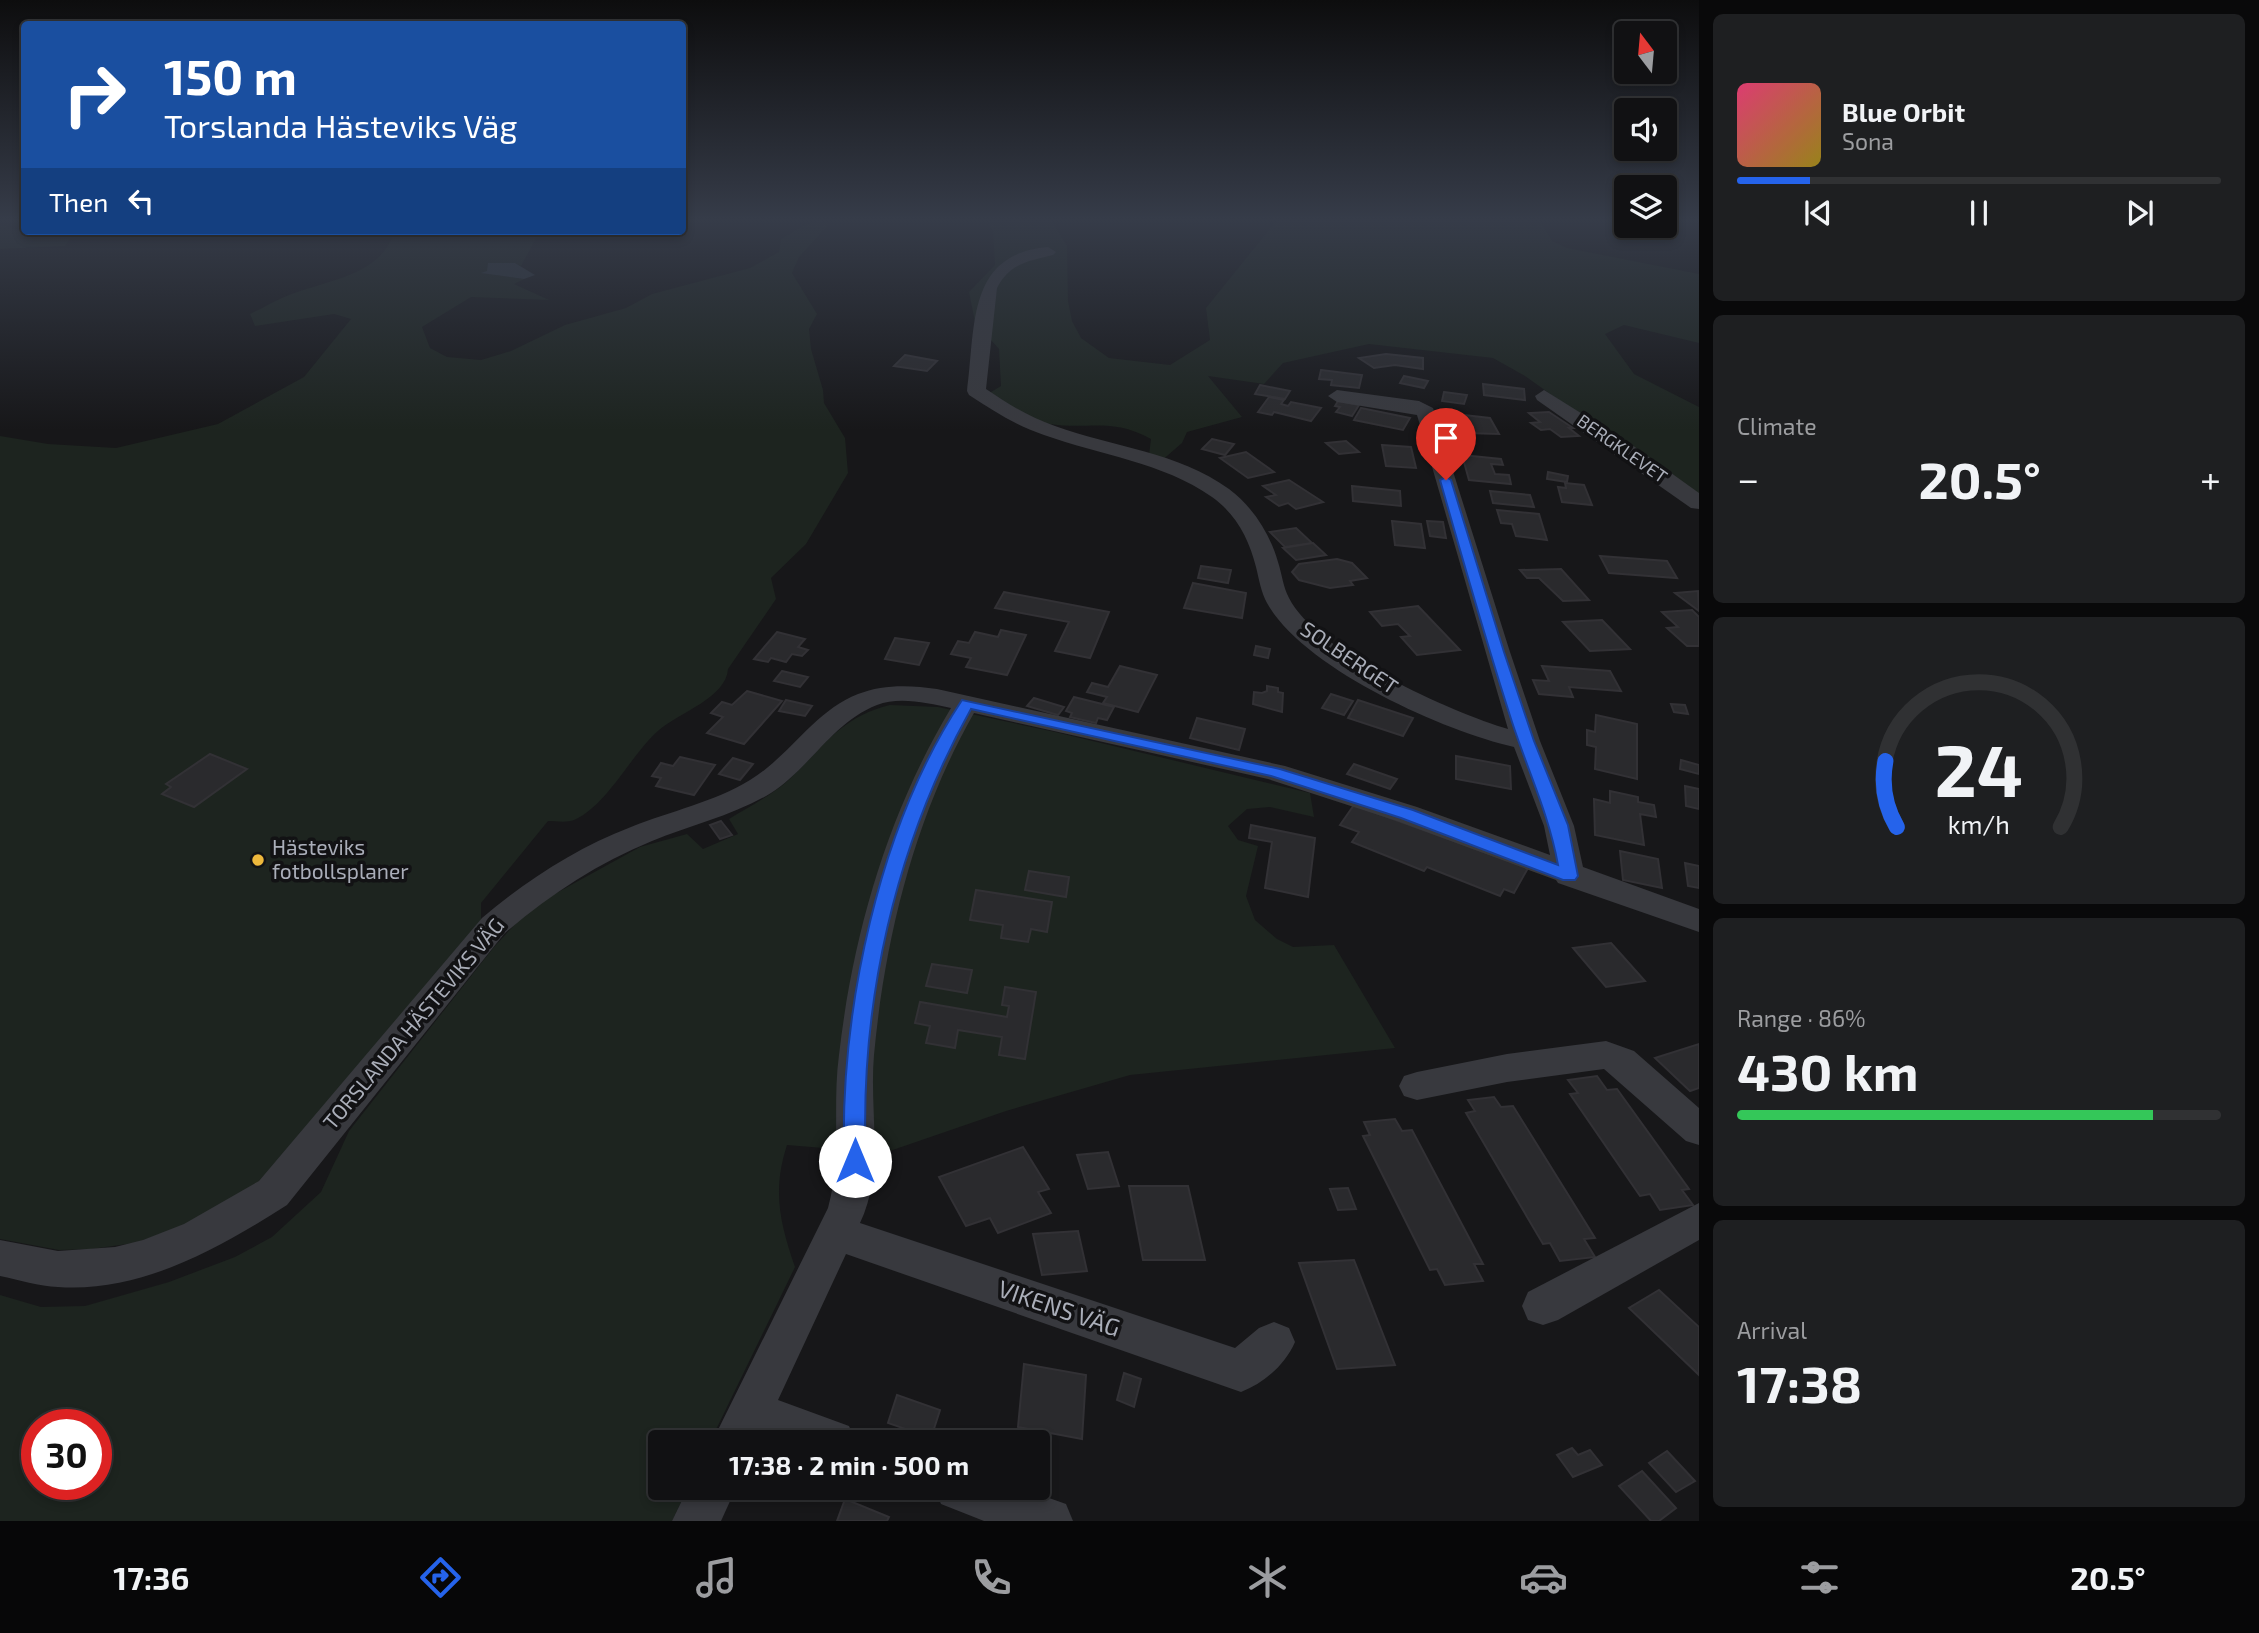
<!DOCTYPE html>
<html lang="en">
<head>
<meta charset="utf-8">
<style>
	body { margin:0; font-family:"Exo 2",sans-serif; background:#1e1f21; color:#f1f3f6; height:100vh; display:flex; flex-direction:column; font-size:26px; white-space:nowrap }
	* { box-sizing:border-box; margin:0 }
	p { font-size:23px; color:#9c9da0 }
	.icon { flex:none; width:38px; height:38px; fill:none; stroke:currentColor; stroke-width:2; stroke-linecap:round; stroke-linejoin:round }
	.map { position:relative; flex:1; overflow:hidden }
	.details { display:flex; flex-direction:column; gap:14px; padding:14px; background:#09090a; width:560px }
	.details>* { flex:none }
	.guide { position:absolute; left:21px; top:21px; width:665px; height:214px; border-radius:7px; box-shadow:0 4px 10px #0003,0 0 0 2px #303133; background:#1a4fa0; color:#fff; overflow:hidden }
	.needle { width:46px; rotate:344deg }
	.tools { position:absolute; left:1614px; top:21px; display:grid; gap:14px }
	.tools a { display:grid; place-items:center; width:63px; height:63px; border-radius:7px; background:#111113; box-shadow:0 4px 10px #0003,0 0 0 2px #303133; font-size:35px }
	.speed { position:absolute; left:21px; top:1409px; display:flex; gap:14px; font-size:35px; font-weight:700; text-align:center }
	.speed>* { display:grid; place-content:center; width:91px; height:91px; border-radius:50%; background:#111113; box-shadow:0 4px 10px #0003,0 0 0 2px #303133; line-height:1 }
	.speed .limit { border:10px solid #d22; background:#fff; color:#111 }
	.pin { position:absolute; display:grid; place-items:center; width:60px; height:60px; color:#fff; margin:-72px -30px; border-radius:50% 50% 50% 0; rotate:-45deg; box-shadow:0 0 7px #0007 }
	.pin .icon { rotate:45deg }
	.me { position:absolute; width:77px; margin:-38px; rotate:0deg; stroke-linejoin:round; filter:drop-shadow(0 0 5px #0008) }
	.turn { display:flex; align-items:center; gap:24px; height:147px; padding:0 28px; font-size:32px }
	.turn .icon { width:91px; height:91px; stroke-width:2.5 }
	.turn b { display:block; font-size:49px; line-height:60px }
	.then { display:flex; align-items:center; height:66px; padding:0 28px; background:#0003; gap:14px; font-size:26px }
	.big { font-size:52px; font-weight:700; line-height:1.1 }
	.details .widget { flex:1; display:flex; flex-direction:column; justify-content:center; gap:10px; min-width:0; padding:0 24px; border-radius:10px; background:#1e1f21 }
	.details .dial { align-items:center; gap:0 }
	.dial svg { height:182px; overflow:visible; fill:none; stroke:#303133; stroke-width:7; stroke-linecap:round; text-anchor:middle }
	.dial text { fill:#f1f3f6; stroke:none }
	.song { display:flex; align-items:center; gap:21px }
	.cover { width:84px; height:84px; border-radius:10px; background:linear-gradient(135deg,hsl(340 70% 55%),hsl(50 70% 35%)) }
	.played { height:7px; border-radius:4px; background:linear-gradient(90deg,#2563eb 15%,#303133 15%) }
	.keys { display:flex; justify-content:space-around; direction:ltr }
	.heat { display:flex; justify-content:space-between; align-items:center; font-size:38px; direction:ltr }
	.charge { height:10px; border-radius:5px; background:linear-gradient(90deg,#34c759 86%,#303133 0) }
	.trip { position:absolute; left:648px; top:1430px; width:402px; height:70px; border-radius:7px; background:#111113; box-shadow:0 4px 10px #0003,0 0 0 2px #303133; font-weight:700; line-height:70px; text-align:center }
	.tabs { display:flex; height:112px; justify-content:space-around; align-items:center; background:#070708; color:#9c9da0 }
	.tabs .icon { width:49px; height:49px }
	.tabs .current { color:#2563eb }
	.tabs b { font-size:32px; color:#f1f3f6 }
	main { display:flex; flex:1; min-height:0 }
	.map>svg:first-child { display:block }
	.green { fill:#1d241f; fill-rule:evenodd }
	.water { fill:#2e363d }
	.building { fill:#2a2a2d; stroke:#323135; stroke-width:2 }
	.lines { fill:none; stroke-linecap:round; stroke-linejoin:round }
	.minor { fill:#38393e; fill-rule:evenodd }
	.route { fill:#2563eb; stroke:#184099; stroke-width:2 }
	.poi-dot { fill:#edb83c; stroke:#121214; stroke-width:2.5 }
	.labels { text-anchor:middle; stroke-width:7; stroke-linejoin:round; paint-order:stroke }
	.far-street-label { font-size:18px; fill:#aaaeb9; stroke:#121214 }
	.street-label { font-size:21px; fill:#aaaeb9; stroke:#121214 }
	.poi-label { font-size:21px; fill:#aaaeb9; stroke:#121214; text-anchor:start }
	.near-street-label { font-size:24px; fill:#aaaeb9; stroke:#121214 }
</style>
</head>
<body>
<main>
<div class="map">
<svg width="1699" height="1521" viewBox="0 0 1699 1521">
	<rect width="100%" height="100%" fill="#171719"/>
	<g class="green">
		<path d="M986 218H1050L1067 246 1068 301 1072 321 1081 338 1109 358 1170 365 1210 340 1206 308 1277 220 1275 218H1538L1552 241 1567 248 1699 274V343L1624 325 1605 334 1634 374 1699 407V500L1525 376 1493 358 1369 344 1283 363 1264 384 1208 376 1242 417 1187 432 1182 443 1160 462 1149 455 1151 439C1111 417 1090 430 1050 424 1028 421 1006 405 986 395L1001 386 999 349 975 322 969 292 995 265 993 231Z"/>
		<path d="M821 220 829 224 799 257 792 273 817 314 809 329 811 349 823 390 824 403 845 438 848 473 806 544 771 578 776 599 728 669C726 698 680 712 659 730 631 754 608 805 574 820 567 823 555 821 548 821L481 903V924L272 1172 214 1215 135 1243 91 1249 59 1250 0 1239V436L48 444 116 448 218 424 304 377 351 319 334 314 255 326 250 314C263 308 276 300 289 295 324 281 379 276 393 235L385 231H540L521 266 515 263 484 273 524 279 514 284 549 300 471 297 422 327 430 348 447 357 481 360 511 351 565 325 626 308 652 294 750 268 779 252 781 239 803 226Z"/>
		<polygon points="0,224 22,231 73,234 65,246 0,249"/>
		<path d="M890 705 938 707 1055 732 1310 793 1314 817 1270 807 1247 809 1228 826 1238 840 1258 846 1246 896 1255 920 1277 939 1293 947 1334 945 1395 1048 1130 1075 1006 1111 884 1153 787 1145C772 1191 780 1223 795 1267L710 1442H660V1488H688L672 1521H0V1295L41 1307 85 1306 169 1282 235 1257 272 1237 321 1192 349 1131 494 947 531 907 640 847 687 834 703 849 738 834 729 819C747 808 768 797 784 784 822 750 837 718 890 705ZM37 1424H96V1484H37Z"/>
	</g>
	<polygon class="water" points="488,263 515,263 535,275 524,279 481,273 487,271"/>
	<g class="building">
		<polygon points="1386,354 1423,358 1423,369 1395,365 1374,368 1359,358"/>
		<polygon points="905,355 937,361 927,371 894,366"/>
		<polygon points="1321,370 1362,375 1359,388 1331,385 1332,380 1319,379"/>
		<polygon points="1404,376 1428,381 1424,388 1400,383"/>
		<polygon points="1483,384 1524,389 1525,400 1484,395"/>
		<polygon points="1260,385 1290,391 1285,399 1255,394"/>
		<polygon points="1444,392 1467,395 1464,404 1442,401"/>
		<polygon points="1269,397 1284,400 1281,404 1288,406 1291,402 1321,408 1311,421 1274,412 1272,415 1258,412"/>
		<polygon points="1338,401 1359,405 1352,416 1336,412 1340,407 1335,406"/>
		<polygon points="1361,408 1410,418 1403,430 1354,420"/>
		<polygon points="1549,412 1573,428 1569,428 1579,436 1561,437 1550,429 1541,430 1531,423 1540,422 1529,413"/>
		<polygon points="1455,414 1490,418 1499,434 1465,433 1453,422 1460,422"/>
		<polygon points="1212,439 1234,444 1225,455 1202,449"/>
		<polygon points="1346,441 1359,452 1339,454 1326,443"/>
		<polygon points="1382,445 1411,447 1416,468 1386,466"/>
		<polygon points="1246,452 1274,472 1248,478 1220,458"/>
		<polygon points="1462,455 1501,459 1503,465 1491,464 1495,474 1509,475 1511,484 1469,480"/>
		<polygon points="1548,472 1568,476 1567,482 1547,479"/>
		<polygon points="1289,480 1323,502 1296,509 1288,503 1279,506 1266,497 1276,495 1263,486"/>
		<polygon points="1565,483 1584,485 1592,505 1562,502 1558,487 1566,488"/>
		<polygon points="1352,486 1400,491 1401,506 1353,501"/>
		<polygon points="1490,491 1530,495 1534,507 1493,503"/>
		<polygon points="1497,510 1539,514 1547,540 1516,536 1512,524 1501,523"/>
		<polygon points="1392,521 1421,524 1425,548 1395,545"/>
		<polygon points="1427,521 1443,522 1446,538 1430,536"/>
		<polygon points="1296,528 1312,543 1285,547 1270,532"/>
		<polygon points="1313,543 1326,555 1296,560 1283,548"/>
		<polygon points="1600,556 1667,561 1677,578 1609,573"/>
		<polygon points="1337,559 1352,563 1367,578 1350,581 1353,585 1330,588 1299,580 1292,572 1299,564"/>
		<polygon points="1201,566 1231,570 1228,583 1198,578"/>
		<polygon points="1561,569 1589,600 1563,601 1539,578 1527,578 1520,570"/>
		<polygon points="1193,583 1246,593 1242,618 1184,608"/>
		<polygon points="1698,591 1699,611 1675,593"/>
		<polygon points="1004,592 1109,612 1090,658 1055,651 1069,622 995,608"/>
		<polygon points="1418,606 1460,650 1417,655 1401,637 1410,636 1398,624 1382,626 1370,612"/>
		<polygon points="1692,610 1699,617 1699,646 1687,646 1667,628 1678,627 1662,612"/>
		<polygon points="1602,620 1630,649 1590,651 1563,622"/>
		<polygon points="1001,630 1026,635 1007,675 966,667 971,658 951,654 958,641 969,643 975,632 998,637"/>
		<polygon points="777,632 805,639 798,647 808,650 802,656 792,654 786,662 771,658 768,662 754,659"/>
		<polygon points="895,638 929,643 919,665 885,659"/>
		<polygon points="1256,646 1270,649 1268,658 1254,655"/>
		<polygon points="1120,666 1157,675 1138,712 1103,703 1107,697 1087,692 1092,683 1108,687"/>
		<polygon points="1542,666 1610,671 1621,691 1569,687 1573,697 1539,694 1533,680 1549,681"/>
		<polygon points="782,671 808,677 800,687 774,681"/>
		<polygon points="1267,686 1278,688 1278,692 1283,693 1282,712 1253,704 1254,692 1262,693 1267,691"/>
		<polygon points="747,691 782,701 744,744 707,733 723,717 711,713 722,702 732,705"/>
		<polygon points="1331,694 1353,701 1344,715 1322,708"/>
		<polygon points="1074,697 1114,707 1107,720 1098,718 1096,723 1070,717 1072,713 1066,711"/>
		<polygon points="1034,698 1064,707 1058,715 1027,706"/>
		<polygon points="786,700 812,706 805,716 779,711"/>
		<polygon points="1358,700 1413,718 1403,736 1348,718"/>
		<polygon points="1671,704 1685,705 1688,714 1674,712"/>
		<polygon points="1596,715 1637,724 1637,779 1595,769 1596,747 1587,745 1587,730 1595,732"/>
		<polygon points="1197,718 1245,729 1239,750 1190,738"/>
		<polygon points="210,754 247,769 194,807 162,794 171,787 166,784"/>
		<polygon points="1456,756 1510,766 1511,789 1456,779"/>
		<polygon points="680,757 715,765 694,795 656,786 661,778 652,776 661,763 673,766"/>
		<polygon points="733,758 753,764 740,780 719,774"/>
		<polygon points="1681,760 1699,765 1699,774 1680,769"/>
		<polygon points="1354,764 1397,779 1390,789 1347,774"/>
		<polygon points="1685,786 1699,789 1699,809 1686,806"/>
		<polygon points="1610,791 1638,797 1638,802 1654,805 1656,817 1640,814 1644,845 1595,835 1594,799 1610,803"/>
		<polygon points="1354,805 1528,868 1514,893 1504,889 1500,896 1427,867 1424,871 1352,842 1359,832 1340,825"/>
		<polygon points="721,821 732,835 720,839 710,825"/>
		<polygon points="1251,825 1315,838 1308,897 1265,888 1272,842 1249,838"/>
		<polygon points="1620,851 1658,859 1662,888 1623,880"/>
		<polygon points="1685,863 1699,866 1699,888 1688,886"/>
		<polygon points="1029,871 1069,877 1066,897 1025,890"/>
		<polygon points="976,890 1052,902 1047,932 1031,929 1028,942 1001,938 1003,925 970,920"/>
		<polygon points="1611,943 1645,981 1606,987 1573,948"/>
		<polygon points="932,964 972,970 967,993 926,986"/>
		<polygon points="1005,987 1036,992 1025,1059 999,1055 1002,1037 958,1030 955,1048 926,1043 930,1026 915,1023 920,1002 1007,1017 1009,1006 1002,1005"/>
		<polygon points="1699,1044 1699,1088 1690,1091 1655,1058"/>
		<polygon points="1597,1076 1607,1090 1617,1089 1689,1189 1682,1190 1693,1205 1660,1210 1650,1194 1640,1196 1570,1094 1578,1093 1568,1080"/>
		<polygon points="1494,1097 1501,1107 1513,1106 1595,1238 1584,1239 1595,1257 1560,1261 1550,1243 1543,1244 1466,1113 1475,1111 1468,1100"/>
		<polygon points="1395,1119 1402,1131 1412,1130 1483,1264 1474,1264 1483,1281 1445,1285 1437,1269 1430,1270 1363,1136 1370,1135 1364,1122"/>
		<polygon points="1023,1147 1049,1189 1038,1192 1051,1213 998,1233 990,1218 966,1226 939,1177"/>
		<polygon points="1108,1152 1119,1186 1088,1189 1077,1155"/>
		<polygon points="1129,1186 1188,1186 1205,1260 1143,1260"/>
		<polygon points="1348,1188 1356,1209 1338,1210 1330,1189"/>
		<polygon points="1078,1231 1087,1271 1042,1275 1033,1234"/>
		<polygon points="1354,1260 1395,1365 1337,1369 1299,1263"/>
		<polygon points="1659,1290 1699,1327 1699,1375 1629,1308"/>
		<polygon points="1024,1364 1086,1375 1082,1439 1018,1427"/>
		<polygon points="1124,1373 1141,1379 1134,1407 1117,1400"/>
		<polygon points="897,1395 940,1410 931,1438 888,1423"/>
		<polygon points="1572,1448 1578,1455 1590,1450 1602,1465 1573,1477 1557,1455"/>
		<polygon points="1667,1451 1695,1481 1676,1492 1649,1463"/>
		<polygon points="1642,1471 1676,1508 1659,1521 1651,1521 1619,1486"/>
		<polygon points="845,1499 889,1517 887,1521 837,1521"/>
	</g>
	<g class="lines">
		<g class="minor">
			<path d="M1048 247 1056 252 1053 255C1029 261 1010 263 997 288L986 389C1008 404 1029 417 1055 426 1113 447 1178 452 1229 489 1253 507 1270 534 1278 562 1282 574 1283 587 1289 598 1315 651 1453 713 1508 729L1417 415 1337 402 1328 396 1337 390 1419 401 1433 408 1510 652 1540 741 1574 826 1583 867 1699 909V932L1558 883 1556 880 1397 821 1268 779 974 713C915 816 885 937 874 1055 869 1111 885 1171 860 1223L1235 1348 1259 1328 1274 1322 1289 1328 1295 1342C1285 1365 1264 1383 1241 1392L846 1254 778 1400 849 1426 856 1442H772L760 1438 758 1442H712L828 1208C842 1158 832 1106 839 1055 853 933 888 813 951 708 928 703 899 696 877 705 833 722 810 768 771 793 735 815 691 825 652 841 598 863 549 895 504 934L287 1205C220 1248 141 1293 58 1287 39 1286 19 1280 0 1276V1240L58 1251 115 1247 143 1240 184 1224 259 1181 482 918C527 880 576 848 631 827 671 811 714 802 750 780 790 756 814 711 858 694 883 684 911 685 937 689L1285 766 1417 807 1550 855 1544 826 1514 747C1443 731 1303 668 1267 603 1261 592 1259 579 1256 567 1249 539 1236 514 1212 497 1162 462 1100 455 1044 435 1016 426 994 411 969 395L967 391C976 327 966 254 1048 247Z"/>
			<polygon points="1544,390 1632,445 1699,493 1699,509 1691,508 1537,400 1535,396"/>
			<polygon points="1606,1041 1634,1051 1699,1108 1699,1145 1686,1141 1604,1069 1507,1082 1417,1100 1404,1096 1399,1086 1404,1076 1417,1072 1507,1054"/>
			<polygon points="1699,1203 1699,1240 1558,1320 1543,1325 1528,1320 1522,1306 1528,1292"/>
			<polygon points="688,1488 736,1488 721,1521 672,1521"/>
			<polygon points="934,1488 1021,1488 1066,1504 1073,1521 984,1521 941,1504"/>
		</g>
	</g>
	<linearGradient id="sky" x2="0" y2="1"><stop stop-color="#0d0d0e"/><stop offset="0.51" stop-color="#363c49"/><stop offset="1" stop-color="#363c49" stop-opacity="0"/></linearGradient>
	<rect width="1699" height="430" fill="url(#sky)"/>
	<path class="route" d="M1446 477 1451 480 1504 652 1534 741 1568 825 1578 876 1575 880H1563L1401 818 1271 776 971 709C895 845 859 1005 866 1161L863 1168 855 1170 847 1168 844 1161C840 1011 878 827 962 700L1280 769 1413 810 1558 865C1549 815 1528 771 1512 722 1486 642 1463 561 1440 480Z"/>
	<circle class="poi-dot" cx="258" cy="860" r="7"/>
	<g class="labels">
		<g class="far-street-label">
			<text transform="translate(1622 449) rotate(35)" y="6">BERGKLEVET</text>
		</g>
		<g class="street-label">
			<text transform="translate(1349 658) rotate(34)" y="7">SOLBERGET</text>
			<text transform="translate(414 1024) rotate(-50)" y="7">TORSLANDA HÄSTEVIKS VÄG</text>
		</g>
		<g class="poi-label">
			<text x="272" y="855">Hästeviks<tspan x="272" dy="24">fotbollsplaner</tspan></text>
		</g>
		<g class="near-street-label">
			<text transform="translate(1059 1309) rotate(19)" y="8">VIKENS VÄG</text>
		</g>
	</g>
</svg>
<div class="tools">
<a><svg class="needle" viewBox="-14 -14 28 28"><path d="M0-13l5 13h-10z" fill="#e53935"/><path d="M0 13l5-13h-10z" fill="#9c9da0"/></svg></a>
<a><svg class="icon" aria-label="sound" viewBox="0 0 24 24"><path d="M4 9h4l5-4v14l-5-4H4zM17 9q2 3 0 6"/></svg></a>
<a><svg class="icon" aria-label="layers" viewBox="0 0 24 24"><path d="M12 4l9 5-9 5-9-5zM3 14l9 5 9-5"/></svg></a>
</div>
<div class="speed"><div class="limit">30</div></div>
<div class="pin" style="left:1446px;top:480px;background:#d93025"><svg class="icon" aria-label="arrive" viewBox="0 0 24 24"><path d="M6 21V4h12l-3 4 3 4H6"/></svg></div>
<svg class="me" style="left:855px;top:1161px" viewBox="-20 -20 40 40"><circle r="19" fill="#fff"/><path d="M0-13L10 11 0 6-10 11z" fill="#2563eb"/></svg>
<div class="trip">17:38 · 2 min · 500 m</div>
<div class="guide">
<div class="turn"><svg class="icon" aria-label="right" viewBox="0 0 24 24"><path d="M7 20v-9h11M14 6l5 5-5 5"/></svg><div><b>150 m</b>Torslanda Hästeviks Väg</div></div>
<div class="then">Then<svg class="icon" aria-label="left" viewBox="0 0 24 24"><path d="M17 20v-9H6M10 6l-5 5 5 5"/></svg></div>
</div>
</div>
<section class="details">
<div class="widget">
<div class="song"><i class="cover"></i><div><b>Blue Orbit</b><p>Sona</p></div></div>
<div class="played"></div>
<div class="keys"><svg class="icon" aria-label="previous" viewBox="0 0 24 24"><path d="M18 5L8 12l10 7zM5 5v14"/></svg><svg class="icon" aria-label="pause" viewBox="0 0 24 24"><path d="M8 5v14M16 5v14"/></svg><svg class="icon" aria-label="next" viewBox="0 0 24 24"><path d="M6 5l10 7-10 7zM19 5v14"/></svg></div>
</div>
<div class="widget"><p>Climate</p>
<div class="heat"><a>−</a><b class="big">20.5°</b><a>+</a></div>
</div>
<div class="widget dial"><svg viewBox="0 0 100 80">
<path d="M14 69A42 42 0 1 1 86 69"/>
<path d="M14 69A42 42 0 0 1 9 40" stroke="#2563eb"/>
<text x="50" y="56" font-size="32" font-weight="700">24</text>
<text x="50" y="72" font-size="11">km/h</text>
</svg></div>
<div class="widget"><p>Range · 86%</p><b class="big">430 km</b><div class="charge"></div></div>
<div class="widget"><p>Arrival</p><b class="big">17:38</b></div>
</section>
</main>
<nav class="tabs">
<b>17:36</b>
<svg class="icon current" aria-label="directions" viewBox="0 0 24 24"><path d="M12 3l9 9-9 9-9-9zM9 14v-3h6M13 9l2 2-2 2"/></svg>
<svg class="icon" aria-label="music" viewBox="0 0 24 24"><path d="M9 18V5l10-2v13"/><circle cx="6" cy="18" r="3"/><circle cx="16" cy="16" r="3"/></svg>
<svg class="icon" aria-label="phone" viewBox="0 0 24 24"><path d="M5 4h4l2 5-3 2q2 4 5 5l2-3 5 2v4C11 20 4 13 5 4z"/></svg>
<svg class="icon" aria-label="climate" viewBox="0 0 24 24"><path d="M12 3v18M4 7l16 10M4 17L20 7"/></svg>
<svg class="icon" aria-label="car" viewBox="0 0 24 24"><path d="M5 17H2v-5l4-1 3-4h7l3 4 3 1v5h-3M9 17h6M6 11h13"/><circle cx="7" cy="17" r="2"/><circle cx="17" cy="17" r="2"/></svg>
<svg class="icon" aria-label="filters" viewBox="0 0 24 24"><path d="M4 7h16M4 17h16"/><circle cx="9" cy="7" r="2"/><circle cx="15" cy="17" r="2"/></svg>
<b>20.5°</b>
</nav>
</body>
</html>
